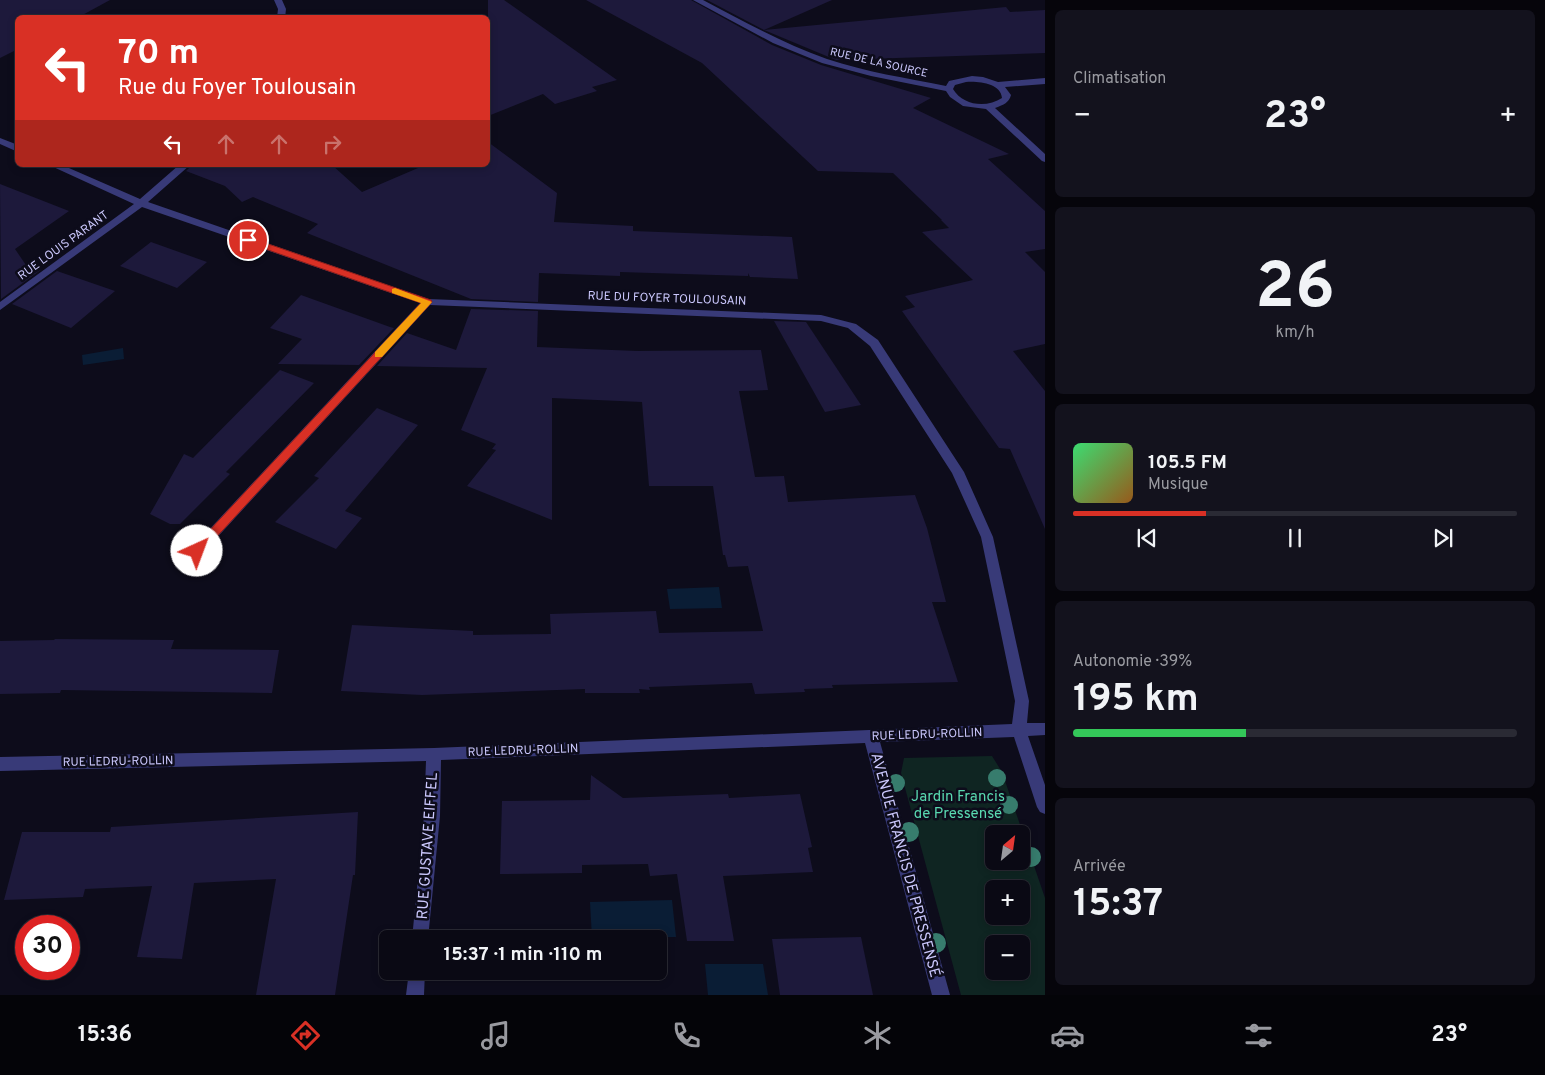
<!DOCTYPE html>
<html lang="fr">
<head>
<meta charset="utf-8">
<style>
	body { margin:0; font-family:Overpass,sans-serif; background:#13121d; color:#f1f3f6; height:100vh; display:flex; flex-direction:column; font-size:19px; white-space:nowrap }
	* { box-sizing:border-box; margin:0 }
	p { font-size:16px; color:#999aa0 }
	.icon { flex:none; width:28px; height:28px; fill:none; stroke:currentColor; stroke-width:2; stroke-linecap:round; stroke-linejoin:round }
	.map { position:relative; flex:1; overflow:hidden }
	.side { display:flex; flex-direction:column; gap:10px; padding:10px; background:#06050b; width:500px }
	.side>* { flex:none }
	.hud { position:absolute; left:15px; top:15px; width:475px; height:152px; border-radius:8px; box-shadow:0 2px 8px #0003,0 0 0 1px #2a2a34; background:#d93025; color:#fff; overflow:hidden }
	.needle { width:32px; rotate:29deg }
	.buttons { position:absolute; left:985px; top:825px; display:grid; gap:10px }
	.buttons a { display:grid; place-items:center; width:45px; height:45px; border-radius:8px; background:#0a0914; box-shadow:0 2px 8px #0003,0 0 0 1px #2a2a34; font-size:25px }
	.speed { position:absolute; left:15px; top:915px; display:flex; gap:10px; font-size:25px; font-weight:700; text-align:center }
	.speed>* { display:grid; place-content:center; width:65px; height:65px; border-radius:50%; background:#0a0914; box-shadow:0 2px 8px #0003,0 0 0 1px #2a2a34; line-height:1 }
	.speed .limit { border:8px solid #d22; background:#fff; color:#111 }
	.pin { position:absolute; display:grid; place-items:center; width:42px; height:42px; color:#fff; margin:-21px; border:2px solid #fff; border-radius:50%; box-shadow:0 1px 5px #0007 }
	.me { position:absolute; width:55px; margin:-28px; rotate:43deg; stroke-linejoin:round; filter:drop-shadow(0 0 4px #0008) }
	.turn { display:flex; align-items:center; gap:18px; height:105px; padding:0 20px; font-size:22px }
	.turn .icon { width:65px; height:65px; stroke-width:2.5 }
	.turn b { display:block; font-size:35px; line-height:42px }
	.lanes { display:flex; align-items:center; height:48px; padding:0 20px; background:#0003; justify-content:center; gap:25px; direction:ltr }
	.lanes .off { opacity:.35 }
	.big { font-size:38px; font-weight:700; line-height:1.1 }
	.side .tile { flex:1; display:flex; flex-direction:column; justify-content:center; gap:8px; min-width:0; padding:0 18px; border-radius:8px; background:#13121d }
	.side .dial { align-items:center; gap:0 }
	.dial b { font-size:65px; line-height:1 }
	.song { display:flex; align-items:center; gap:15px }
	.cover { width:60px; height:60px; border-radius:8px; background:linear-gradient(135deg,hsl(140 70% 55%),hsl(30 70% 35%)) }
	.played { height:5px; border-radius:2px; background:linear-gradient(90deg,#d93025 30%,#2a2a34 30%) }
	.keys { display:flex; justify-content:space-around; direction:ltr }
	.heat { display:flex; justify-content:space-between; align-items:center; font-size:28px; direction:ltr }
	.charge { height:8px; border-radius:4px; background:linear-gradient(90deg,#34c759 39%,#2a2a34 0) }
	.trip { position:absolute; left:379px; top:930px; width:288px; height:50px; border-radius:8px; background:#0a0914; box-shadow:0 2px 8px #0003,0 0 0 1px #2a2a34; font-weight:700; line-height:50px; text-align:center }
	.dock { display:flex; height:80px; justify-content:space-around; align-items:center; background:#040408; color:#999aa0 }
	.dock .icon { width:35px; height:35px }
	.dock .selected { color:#d93025 }
	.dock b { font-size:22px; color:#f1f3f6 }
	main { display:flex; flex:1; min-height:0 }
	.map>svg:first-child { display:block }
	.green { fill:#0f2522; fill-rule:evenodd }
	.water { fill:#0a1d35 }
	.building { fill:#1d193b }
	.lines { fill:none; stroke-linecap:round; stroke-linejoin:round }
	.minor { fill:#383a78; fill-rule:evenodd }
	.tree { fill:#377c6d }
	.route { fill:#d93025; stroke:#8d1f18 }
	.slow { fill:#f59e0b }
	.labels { text-anchor:middle; stroke-width:5; stroke-linejoin:round; paint-order:stroke }
	.far-street-label { font-size:11px; fill:#cbc8fd; stroke:#0d0c1b }
	.street-label { font-size:12px; fill:#cbc8fd; stroke:#0d0c1b }
	.near-park-label { font-size:15px; fill:#59d8b0; stroke:#0d0c1b }
	.near-street-label { font-size:15px; fill:#cbc8fd; stroke:#0d0c1b }
</style>
</head>
<body>
<main>
<div class="map">
<svg width="1045" height="995" viewBox="0 0 1045 995">
	<rect width="100%" height="100%" fill="#0d0c1b"/>
	<path class="green" d="M992 756 1002 772 1045 898V995H961L901 773 904 758ZM994 834H1021V861H994ZM994 889H1021V916H994ZM994 944H1021V971H994Z"/>
	<g class="water">
		<polygon points="123,348 124,359 83,365 82,355"/>
		<polygon points="719,587 722,608 670,609 667,589"/>
		<polygon points="672,900 676,937 592,938 590,902"/>
		<polygon points="705,964 763,964 768,995 708,995"/>
	</g>
	<g class="building">
		<polygon points="0,0 110,0 77,18 18,18 18,49 0,58"/>
		<polygon points="488,0 504,0 617,80 592,87 597,91 555,104 543,94 488,116"/>
		<polygon points="586,0 691,0 772,45 821,65 931,98 913,108 1009,154 988,159 1045,211 1045,249 1025,252 1045,272 1045,344 1013,351 1045,391 1045,529 1010,449 999,448 902,311 915,307 905,296 973,280 922,232 949,228 941,220 942,220 893,173 818,171 702,63"/>
		<polygon points="707,0 832,0 764,30"/>
		<polygon points="1006,7 1010,12 1045,10 1045,53 836,60 764,30"/>
		<polygon points="488,142 557,193 554,222 633,226 633,231 792,237 798,279 750,277 748,273 748,276 620,272 620,276 539,273 538,302 471,299 307,233 318,224 253,197 242,202 225,186 186,171 192,165 332,165 362,192 425,165 488,165"/>
		<polygon points="0,184 69,211 15,249 32,274 42,269 1,299"/>
		<polygon points="151,242 207,262 177,288 120,266"/>
		<polygon points="57,271 115,291 71,328 12,304"/>
		<polygon points="301,295 390,327 394,328 359,365 278,364 302,339 270,328"/>
		<polygon points="471,309 538,311 537,347 637,351 761,350 768,390 739,391 755,477 784,476 788,502 915,495 927,528 946,602 932,602 958,682 832,685 833,688 804,689 805,692 755,694 752,683 649,687 650,690 639,689 640,693 585,693 585,689 422,695 341,691 352,625 473,631 473,635 551,634 550,614 656,611 659,633 763,631 748,566 728,567 725,555 723,555 713,486 649,486 642,402 552,398 552,520 467,486 496,450 492,449 496,444 461,430 487,368 377,366 407,333 456,350"/>
		<polygon points="774,321 806,322 861,405 825,412"/>
		<polygon points="280,370 314,383 226,472 230,474 180,524 170,524 150,514 184,454 193,458"/>
		<polygon points="377,408 418,425 345,511 362,518 336,549 275,522 319,478 314,476"/>
		<polygon points="55,639 174,640 171,649 279,650 272,693 61,690 60,693 0,694 0,641 54,640"/>
		<polygon points="591,775 623,798 728,794 729,798 800,794 812,847 808,848 813,872 723,876 734,941 687,941 677,874 650,876 648,864 582,865 582,873 500,874 502,801 590,800"/>
		<polygon points="358,812 355,875 353,875 335,995 256,995 276,879 194,883 182,959 137,957 152,886 85,889 83,897 4,900 22,832 110,832 111,827"/>
		<polygon points="861,937 873,995 780,995 772,939"/>
	</g>
	<g class="lines">
		<g class="minor">
			<polygon points="274,0 282,0 286,9 285,18 277,18 278,9"/>
			<path d="M693 0H703C743 21 784 44 827 59 866 72 906 78 946 86L949 81 972 76 983 77 998 82 1045 78V84L1005 87 1011 95C1009 103 1003 105 995 108L1045 154V162L1042 161 986 109 963 106 950 97 946 91 871 76 822 63 773 43ZM966 82C978 81 1001 83 1002 98 987 108 963 106 953 89L955 85Z"/>
			<polygon points="0,138 18,145 18,152 0,144"/>
			<polygon points="49,165 62,165 140,199 179,165 190,165 148,202 428,299 821,315 856,324 878,340 964,472 993,537 1029,701 1027,723 1045,723 1045,735 1028,736 1045,785 1045,814 1040,812 1037,807 1014,737 880,742 950,995 932,995 865,743 441,760 440,816 428,939 412,939 424,816 426,761 0,771 0,757 434,748 1012,724 1015,701 981,537 952,473 870,346 848,328 821,321 430,305 202,554 192,554 190,551 192,548 420,303 142,207 0,310 0,302 134,204"/>
			<polygon points="409,971 425,971 424,995 406,995"/>
		</g>
	</g>
	<g class="tree">
		<circle cx="997" cy="778" r="9"/>
		<circle cx="896" cy="783" r="9"/>
		<circle cx="1009" cy="805" r="9"/>
		<circle cx="909" cy="832" r="10"/>
		<circle cx="1031" cy="857" r="10"/>
		<circle cx="936" cy="943" r="10"/>
	</g>
	<polygon class="route" points="248,237 431,300 432,302 201,554 193,554 191,551 193,548 421,303 245,242 245,238"/>
	<polygon class="slow" points="395,288 432,302 382,357 375,357 375,352 421,303 392,293 392,289"/>
	<g class="labels">
		<g class="far-street-label">
			<text transform="translate(879 62) rotate(13)" y="4">RUE DE LA SOURCE</text>
		</g>
		<g class="street-label">
			<text transform="translate(63 245) rotate(-36)" y="4">RUE LOUIS PARANT</text>
			<text transform="translate(667 298) rotate(2)" y="4">RUE DU FOYER TOULOUSAIN</text>
			<text transform="translate(927 734) rotate(-2)" y="4">RUE LEDRU-ROLLIN</text>
			<text transform="translate(523 750) rotate(-2)" y="4">RUE LEDRU-ROLLIN</text>
			<text transform="translate(118 761) rotate(-1)" y="4">RUE LEDRU-ROLLIN</text>
		</g>
		<g class="near-park-label">
			<text x="958" y="801">Jardin Francis<tspan x="958" dy="17">de Pressensé</tspan></text>
		</g>
		<g class="near-street-label">
			<text transform="translate(427 846) rotate(-86)" y="5">RUE GUSTAVE EIFFEL</text>
			<text transform="translate(906 865) rotate(75)" y="5">AVENUE FRANCIS DE PRESSENSÉ</text>
		</g>
	</g>
</svg>
<div class="buttons">
<a><svg class="needle" viewBox="-14 -14 28 28"><path d="M0-13l5 13h-10z" fill="#e53935"/><path d="M0 13l5-13h-10z" fill="#999aa0"/></svg></a>
<a>+</a>
<a>−</a>
</div>
<div class="speed"><div class="limit">30</div></div>
<div class="pin" style="left:248px;top:240px;background:#d93025"><svg class="icon" aria-label="arrive" viewBox="0 0 24 24"><path d="M6 21V4h12l-3 4 3 4H6"/></svg></div>
<svg class="me" style="left:197px;top:551px" viewBox="-20 -20 40 40"><circle r="19" fill="#fff"/><path d="M0-13L10 11 0 6-10 11z" fill="#d93025"/></svg>
<div class="trip">15:37 · 1 min · 110 m</div>
<div class="hud">
<div class="turn"><svg class="icon" aria-label="left" viewBox="0 0 24 24"><path d="M17 20v-9H6M10 6l-5 5 5 5"/></svg><div><b>70 m</b>Rue du Foyer Toulousain</div></div>
<div class="lanes"><svg class="icon" aria-label="left" viewBox="0 0 24 24"><path d="M17 20v-9H6M10 6l-5 5 5 5"/></svg><svg class="icon off" aria-label="ahead" viewBox="0 0 24 24"><path d="M12 20V5M6 11l6-6 6 6"/></svg><svg class="icon off" aria-label="ahead" viewBox="0 0 24 24"><path d="M12 20V5M6 11l6-6 6 6"/></svg><svg class="icon off" aria-label="right" viewBox="0 0 24 24"><path d="M7 20v-9h11M14 6l5 5-5 5"/></svg></div>
</div>
</div>
<section class="side">
<div class="tile"><p>Climatisation</p>
<div class="heat"><a>−</a><b class="big">23°</b><a>+</a></div>
</div>
<div class="tile dial"><b>26</b><p>km/h</p></div>
<div class="tile">
<div class="song"><i class="cover"></i><div><b>105.5 FM</b><p>Musique</p></div></div>
<div class="played"></div>
<div class="keys"><svg class="icon" aria-label="previous" viewBox="0 0 24 24"><path d="M18 5L8 12l10 7zM5 5v14"/></svg><svg class="icon" aria-label="pause" viewBox="0 0 24 24"><path d="M8 5v14M16 5v14"/></svg><svg class="icon" aria-label="next" viewBox="0 0 24 24"><path d="M6 5l10 7-10 7zM19 5v14"/></svg></div>
</div>
<div class="tile"><p>Autonomie · 39%</p><b class="big">195 km</b><div class="charge"></div></div>
<div class="tile"><p>Arrivée</p><b class="big">15:37</b></div>
</section>
</main>
<nav class="dock">
<b>15:36</b>
<svg class="icon selected" aria-label="directions" viewBox="0 0 24 24"><path d="M12 3l9 9-9 9-9-9zM9 14v-3h6M13 9l2 2-2 2"/></svg>
<svg class="icon" aria-label="music" viewBox="0 0 24 24"><path d="M9 18V5l10-2v13"/><circle cx="6" cy="18" r="3"/><circle cx="16" cy="16" r="3"/></svg>
<svg class="icon" aria-label="phone" viewBox="0 0 24 24"><path d="M5 4h4l2 5-3 2q2 4 5 5l2-3 5 2v4C11 20 4 13 5 4z"/></svg>
<svg class="icon" aria-label="climate" viewBox="0 0 24 24"><path d="M12 3v18M4 7l16 10M4 17L20 7"/></svg>
<svg class="icon" aria-label="car" viewBox="0 0 24 24"><path d="M5 17H2v-5l4-1 3-4h7l3 4 3 1v5h-3M9 17h6M6 11h13"/><circle cx="7" cy="17" r="2"/><circle cx="17" cy="17" r="2"/></svg>
<svg class="icon" aria-label="filters" viewBox="0 0 24 24"><path d="M4 7h16M4 17h16"/><circle cx="9" cy="7" r="2"/><circle cx="15" cy="17" r="2"/></svg>
<b>23°</b>
</nav>
</body>
</html>
